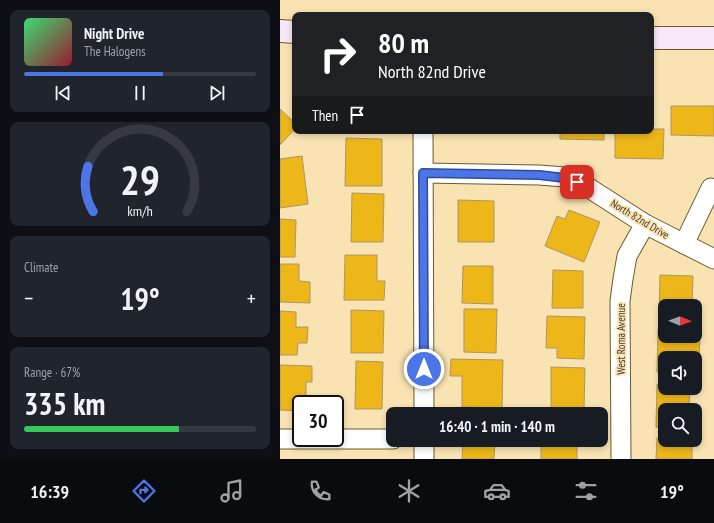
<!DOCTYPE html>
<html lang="en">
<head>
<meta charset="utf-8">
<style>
	body { margin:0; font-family:"PT Sans Narrow",sans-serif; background:#20242c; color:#f1f3f6; height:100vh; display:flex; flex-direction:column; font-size:15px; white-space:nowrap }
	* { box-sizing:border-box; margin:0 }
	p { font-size:13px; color:#9ea1a6 }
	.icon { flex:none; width:22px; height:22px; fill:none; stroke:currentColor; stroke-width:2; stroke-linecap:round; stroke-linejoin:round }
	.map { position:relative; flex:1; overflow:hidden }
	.side { display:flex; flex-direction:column; gap:10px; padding:10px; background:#0d0f14; width:280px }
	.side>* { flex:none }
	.banner { position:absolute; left:12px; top:12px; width:362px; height:122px; border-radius:8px; box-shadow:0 2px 6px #0003; background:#202124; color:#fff; overflow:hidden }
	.needle { width:26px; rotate:91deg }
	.tools { position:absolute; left:378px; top:299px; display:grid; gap:8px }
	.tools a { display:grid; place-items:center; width:44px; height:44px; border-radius:8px; background:#171b24; box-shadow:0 2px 6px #0003; font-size:20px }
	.speed { position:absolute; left:12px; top:395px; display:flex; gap:8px; font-size:20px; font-weight:700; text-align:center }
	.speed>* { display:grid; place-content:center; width:52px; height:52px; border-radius:50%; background:#171b24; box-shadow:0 2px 6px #0003; line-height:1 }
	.speed .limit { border:2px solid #111; border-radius:6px; background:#fff; color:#111 }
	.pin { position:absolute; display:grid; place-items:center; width:34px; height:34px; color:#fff; margin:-17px; border-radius:8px; box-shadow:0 2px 6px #0006 }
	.me { position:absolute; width:44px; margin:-22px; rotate:0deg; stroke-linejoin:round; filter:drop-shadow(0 0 3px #0008) }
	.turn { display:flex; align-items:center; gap:14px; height:84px; padding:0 20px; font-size:18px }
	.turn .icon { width:52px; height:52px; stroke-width:2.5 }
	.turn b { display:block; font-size:28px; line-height:34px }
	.then { display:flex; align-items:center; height:38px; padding:0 20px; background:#0003; gap:8px; font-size:15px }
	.big { font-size:30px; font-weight:600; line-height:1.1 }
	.side .card { flex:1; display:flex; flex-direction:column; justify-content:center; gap:6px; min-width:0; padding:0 14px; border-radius:8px; background:#20242c }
	.side .dial { align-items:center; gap:0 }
	.dial svg { height:104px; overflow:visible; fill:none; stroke:#363941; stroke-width:7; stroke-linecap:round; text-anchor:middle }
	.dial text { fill:#f1f3f6; stroke:none }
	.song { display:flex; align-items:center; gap:12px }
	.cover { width:48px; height:48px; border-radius:6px; background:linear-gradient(135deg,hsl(140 70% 55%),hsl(350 70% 35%)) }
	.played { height:4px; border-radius:2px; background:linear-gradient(90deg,#4c75e8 60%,#363941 60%) }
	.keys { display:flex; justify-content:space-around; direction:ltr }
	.heat { display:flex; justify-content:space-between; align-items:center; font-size:22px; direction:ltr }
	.charge { height:6px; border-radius:3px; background:linear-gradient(90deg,#34c759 67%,#363941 0) }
	.trip { position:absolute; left:106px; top:407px; width:222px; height:40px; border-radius:8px; background:#171b24; box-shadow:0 2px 6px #0003; font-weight:600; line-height:40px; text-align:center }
	.menu { display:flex; height:64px; justify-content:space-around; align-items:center; background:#090b0e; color:#9ea1a6 }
	.menu .icon { width:28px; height:28px }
	.menu .active { color:#4c75e8 }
	.menu b { font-size:18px; color:#f1f3f6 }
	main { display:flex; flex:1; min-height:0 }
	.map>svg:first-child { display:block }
	.building { fill:#edb719; stroke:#ac9668 }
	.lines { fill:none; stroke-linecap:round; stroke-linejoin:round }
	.minor-casing { stroke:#6d592c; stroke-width:21 }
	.secondary-casing { stroke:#6d592c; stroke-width:24 }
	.minor { stroke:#fff; stroke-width:19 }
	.secondary { stroke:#f7e7f8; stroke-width:22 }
	.route-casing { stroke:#314c97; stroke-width:10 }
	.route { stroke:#4c75e8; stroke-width:7 }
	.labels { text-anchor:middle; stroke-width:3.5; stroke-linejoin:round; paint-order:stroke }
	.street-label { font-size:11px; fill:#433a26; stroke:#f9e3b2 }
</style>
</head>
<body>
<main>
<section class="side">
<div class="card">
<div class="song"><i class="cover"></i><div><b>Night Drive</b><p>The Halogens</p></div></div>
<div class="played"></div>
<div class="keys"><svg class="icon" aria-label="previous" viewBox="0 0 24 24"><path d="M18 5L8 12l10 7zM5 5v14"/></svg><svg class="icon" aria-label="pause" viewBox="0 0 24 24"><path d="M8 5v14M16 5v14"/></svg><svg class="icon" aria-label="next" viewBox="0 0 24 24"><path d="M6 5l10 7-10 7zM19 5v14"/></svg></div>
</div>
<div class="card dial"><svg viewBox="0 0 100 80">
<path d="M14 69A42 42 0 1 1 86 69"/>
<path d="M14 69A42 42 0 0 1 10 34" stroke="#4c75e8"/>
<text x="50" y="56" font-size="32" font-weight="700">29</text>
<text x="50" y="72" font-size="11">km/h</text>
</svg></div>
<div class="card"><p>Climate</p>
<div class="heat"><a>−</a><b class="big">19°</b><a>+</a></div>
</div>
<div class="card"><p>Range · 67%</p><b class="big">335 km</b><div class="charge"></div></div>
</section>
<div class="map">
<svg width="434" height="459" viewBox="0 0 434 459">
	<rect width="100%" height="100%" fill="#f9e3b2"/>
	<g class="building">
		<polygon points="391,106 434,106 434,136 391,135"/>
		<polygon points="0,109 15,123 15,129 0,145"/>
		<polygon points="371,129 384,129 383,159 335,158 335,131 371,131"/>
		<polygon points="169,131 217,131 217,133 169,132"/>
		<rect x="227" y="131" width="44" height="2"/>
		<polygon points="280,131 324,131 324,140 280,139"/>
		<polygon points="66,138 102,139 102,186 65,186"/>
		<polygon points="22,156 28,204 0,208 0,159"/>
		<polygon points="72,193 104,194 103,242 71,242"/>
		<polygon points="178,200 214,201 214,242 178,242"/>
		<polygon points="289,210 320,222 304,262 265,246 277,216 285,219"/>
		<polygon points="0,219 16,220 15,257 0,257"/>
		<polygon points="65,255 97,255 97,281 105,281 104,300 64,300"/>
		<polygon points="0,264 19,264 19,281 30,282 30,303 0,302"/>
		<polygon points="183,266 213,266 213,304 182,303"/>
		<polygon points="273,270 303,271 303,308 272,308"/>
		<polygon points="380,275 413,276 412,306 385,306 385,318 379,317"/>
		<polygon points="184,309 217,309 216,353 184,352"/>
		<polygon points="71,310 104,311 103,353 71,353"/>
		<polygon points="0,311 16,312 16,327 28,327 27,343 18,343 17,355 0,355"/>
		<polygon points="267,316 305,317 304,359 277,358 277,348 266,348"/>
		<polygon points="378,329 385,329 385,336 415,336 415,330 420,330 419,373 415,373 415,358 385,358 385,373 377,372"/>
		<polygon points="171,359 223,360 222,408 182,407 182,376 170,376"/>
		<polygon points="76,361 103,362 102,409 75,409"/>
		<polygon points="0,365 32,366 32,382 26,382 26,404 21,404 21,411 0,410"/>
		<polygon points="271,367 305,368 304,410 271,410"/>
		<polygon points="377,384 385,385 385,388 410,388 409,410 385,410 385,428 376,427"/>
		<polygon points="377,438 385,439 385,440 412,440 412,459 376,459"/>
		<polygon points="183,440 215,440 214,459 182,459"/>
		<rect x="261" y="440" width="36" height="19"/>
	</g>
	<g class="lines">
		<defs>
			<g id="minor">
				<polyline points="143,131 144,414"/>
				<polyline points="143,173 259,175 285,177 309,188 365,224 434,259"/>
				<polyline points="404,244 431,188"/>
				<polyline points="0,439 113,439"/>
				<polyline points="144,440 144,459"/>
				<polyline points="341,459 340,301 343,279 347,256 365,224"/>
			</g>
			<g id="secondary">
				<polyline points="0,31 15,32"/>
				<polyline points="371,38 434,38"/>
			</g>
		</defs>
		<use href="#minor" class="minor-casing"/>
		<use href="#secondary" class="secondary-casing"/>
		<use href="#minor" class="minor"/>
		<use href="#secondary" class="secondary"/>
	</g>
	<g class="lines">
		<defs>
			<polyline id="route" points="144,369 143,173 259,175 285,178 297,182"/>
		</defs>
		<use href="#route" class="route-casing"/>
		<use href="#route" class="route"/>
	</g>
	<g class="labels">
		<g class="street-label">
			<text transform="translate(360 219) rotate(31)" y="4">North 82nd Drive</text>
			<text transform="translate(341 339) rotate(-90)" y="4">West Roma Avenue</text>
		</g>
	</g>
</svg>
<div class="tools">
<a><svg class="needle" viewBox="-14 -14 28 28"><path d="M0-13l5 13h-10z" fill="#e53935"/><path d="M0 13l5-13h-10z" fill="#9ea1a6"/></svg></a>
<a><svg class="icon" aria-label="sound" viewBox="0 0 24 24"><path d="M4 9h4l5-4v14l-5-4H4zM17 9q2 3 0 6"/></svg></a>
<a><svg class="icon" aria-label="search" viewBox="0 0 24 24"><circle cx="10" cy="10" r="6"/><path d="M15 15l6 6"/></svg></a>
</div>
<div class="speed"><div class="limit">30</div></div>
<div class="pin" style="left:297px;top:182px;background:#d93025"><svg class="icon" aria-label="arrive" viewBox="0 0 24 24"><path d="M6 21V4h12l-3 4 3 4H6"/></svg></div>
<svg class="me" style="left:144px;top:369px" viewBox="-20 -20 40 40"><circle r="17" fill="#4c75e8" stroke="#fff" stroke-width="3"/><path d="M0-11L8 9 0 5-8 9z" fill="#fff"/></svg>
<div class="trip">16:40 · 1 min · 140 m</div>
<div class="banner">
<div class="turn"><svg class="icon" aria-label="right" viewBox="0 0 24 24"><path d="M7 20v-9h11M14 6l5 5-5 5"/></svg><div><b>80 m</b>North 82nd Drive</div></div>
<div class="then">Then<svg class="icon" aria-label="arrive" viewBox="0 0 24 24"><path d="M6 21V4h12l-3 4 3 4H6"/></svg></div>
</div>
</div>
</main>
<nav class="menu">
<b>16:39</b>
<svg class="icon active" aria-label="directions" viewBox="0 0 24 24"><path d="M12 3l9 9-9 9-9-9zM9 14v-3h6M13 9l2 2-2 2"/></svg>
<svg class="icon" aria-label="music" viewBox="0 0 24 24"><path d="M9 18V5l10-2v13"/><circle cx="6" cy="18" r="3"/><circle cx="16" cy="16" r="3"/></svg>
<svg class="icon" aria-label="phone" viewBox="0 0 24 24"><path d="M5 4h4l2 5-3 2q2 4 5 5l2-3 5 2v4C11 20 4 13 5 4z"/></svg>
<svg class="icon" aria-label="climate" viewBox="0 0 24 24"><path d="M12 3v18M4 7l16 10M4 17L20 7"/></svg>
<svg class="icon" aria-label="car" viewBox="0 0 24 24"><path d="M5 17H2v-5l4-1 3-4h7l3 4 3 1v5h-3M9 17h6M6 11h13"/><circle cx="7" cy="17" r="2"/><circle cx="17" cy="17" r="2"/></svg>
<svg class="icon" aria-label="filters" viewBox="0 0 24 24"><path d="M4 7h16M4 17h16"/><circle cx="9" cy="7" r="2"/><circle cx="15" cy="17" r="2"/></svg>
<b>19°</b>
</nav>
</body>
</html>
